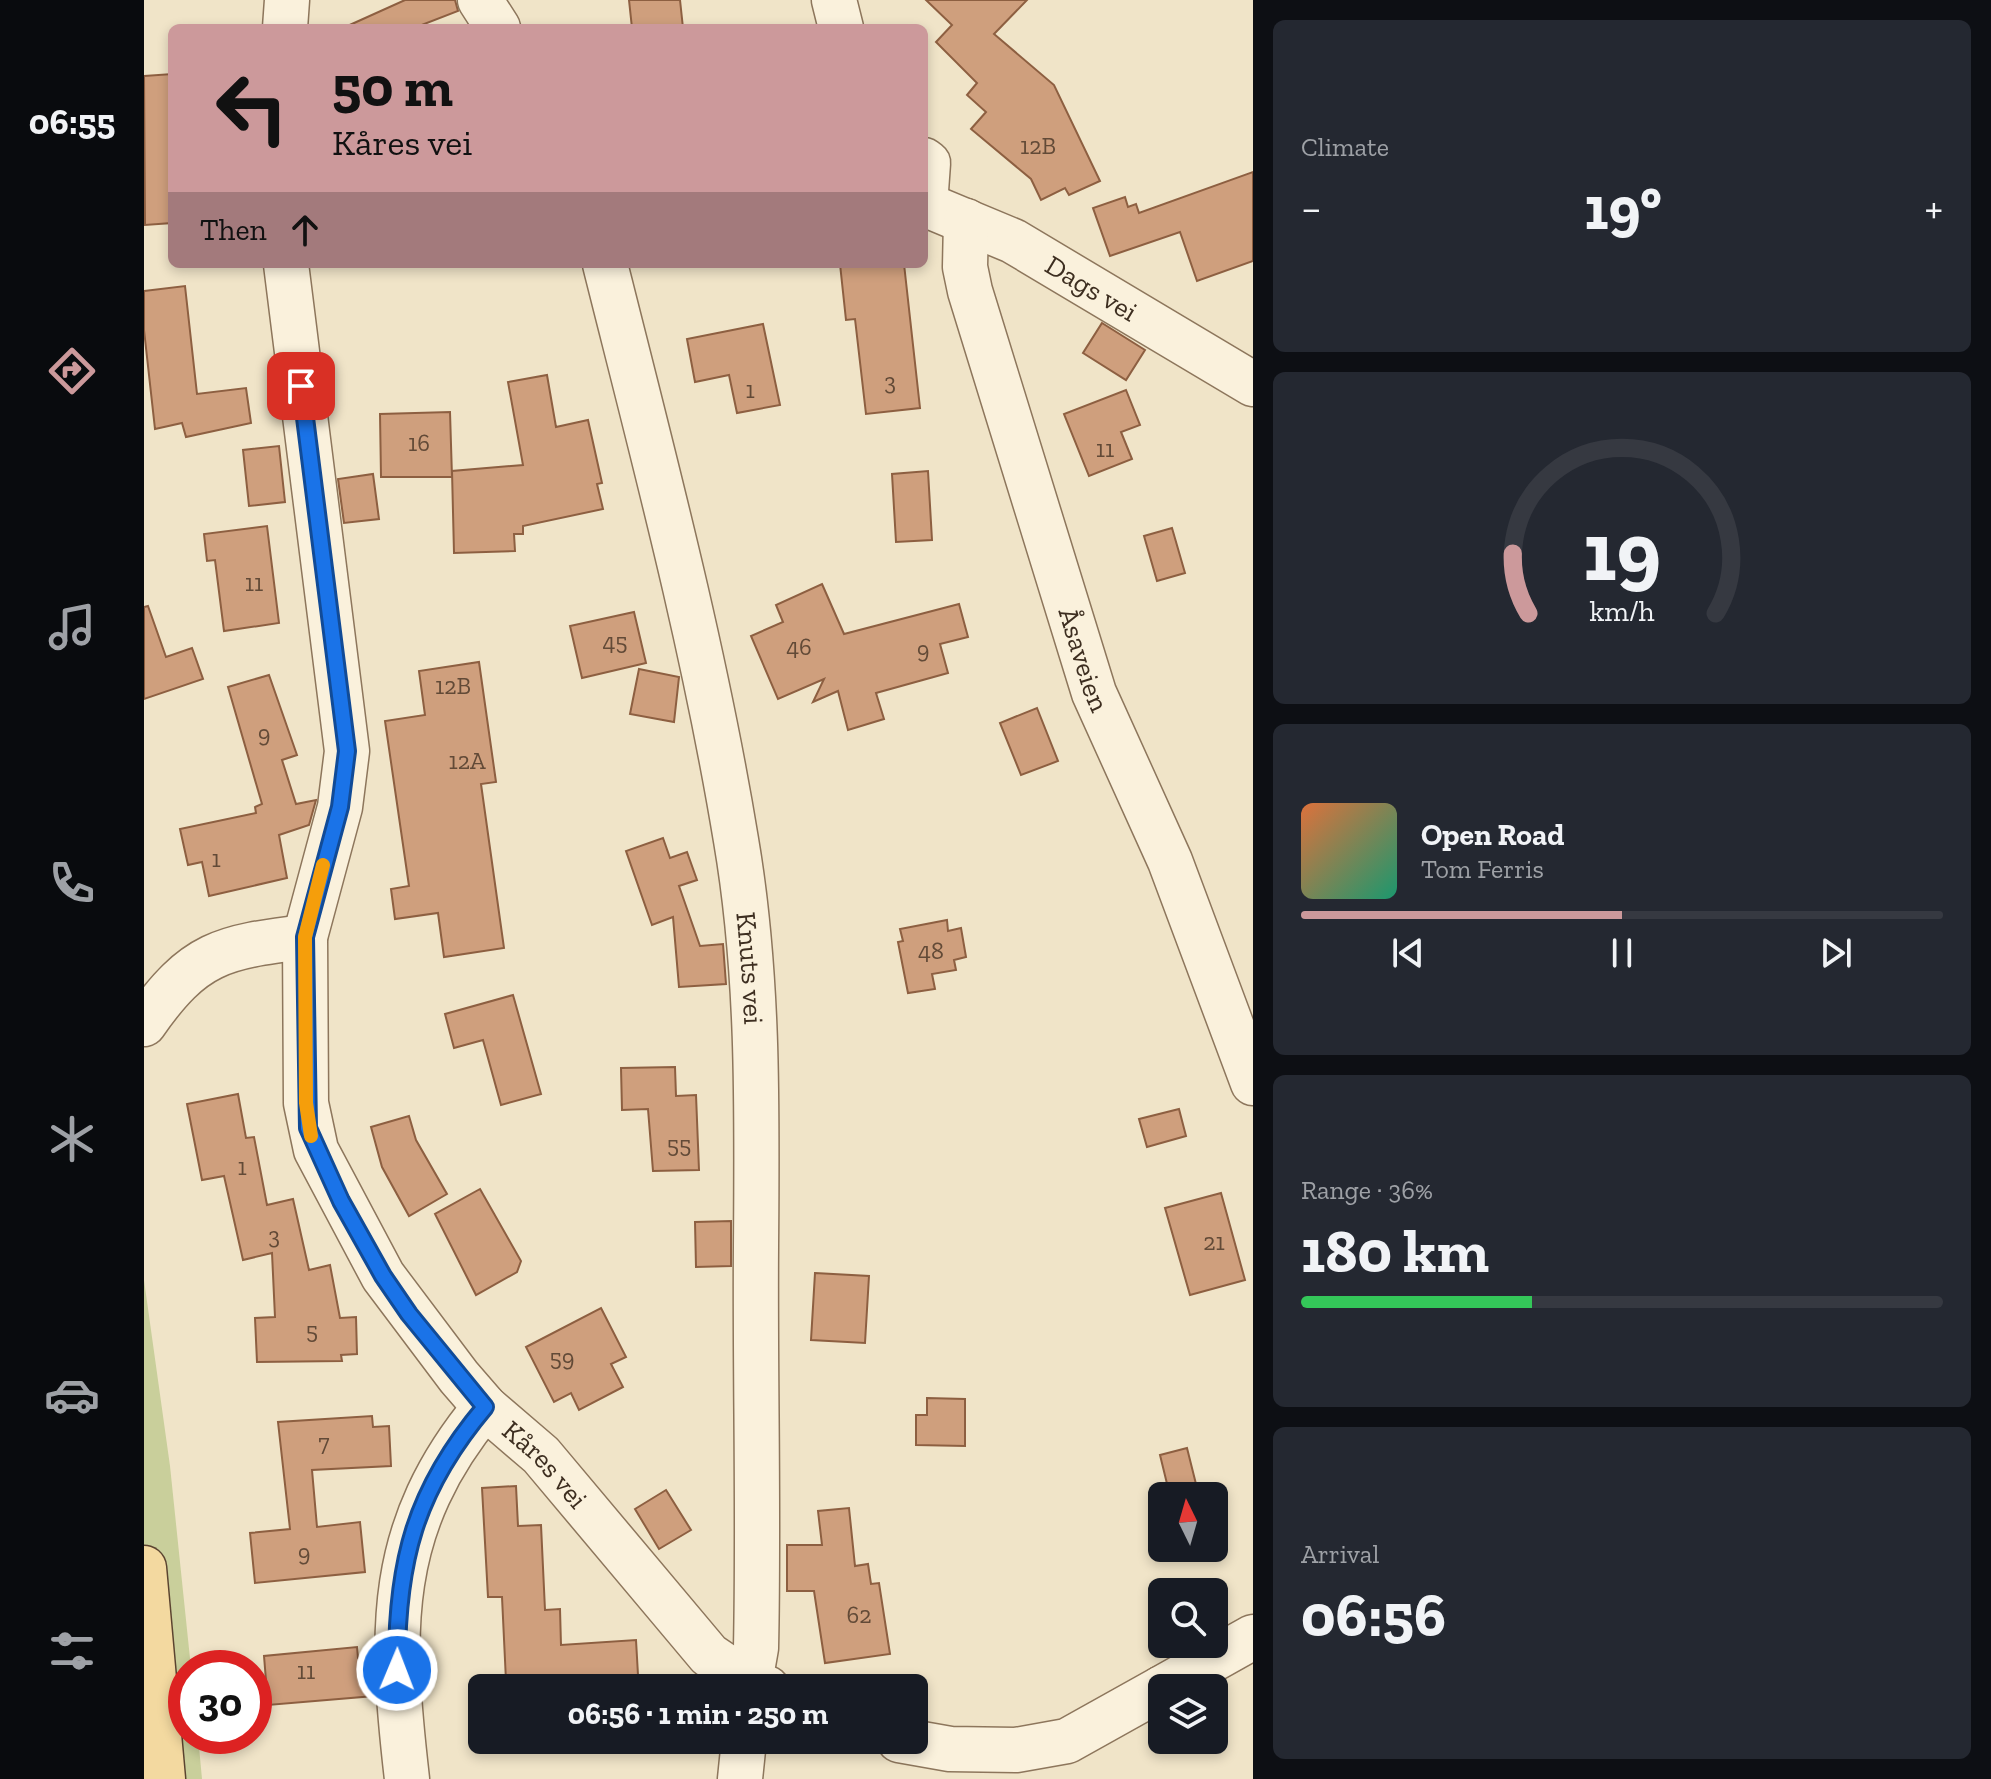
<!DOCTYPE html>
<html lang="en">
<head>
<meta charset="utf-8">
<style>
	body { margin:0; font-family:"Zilla Slab",serif; background:#242831; color:#f1f3f6; height:100vh; display:flex; flex-direction:column; font-size:30px; white-space:nowrap }
	* { box-sizing:border-box; margin:0 }
	p { font-size:26px; color:#9ea1a6 }
	.icon { flex:none; width:44px; height:44px; fill:none; stroke:currentColor; stroke-width:2; stroke-linecap:round; stroke-linejoin:round }
	.map { position:relative; flex:1; overflow:hidden }
	.side { display:flex; flex-direction:column; gap:20px; padding:20px; background:#0d0f14; width:738px }
	.side>* { flex:none }
	.guide { position:absolute; left:24px; top:24px; width:760px; height:244px; border-radius:12px; box-shadow:0 4px 12px #0003; background:#cc999b; color:#111; overflow:hidden }
	.needle { width:52px; rotate:355deg }
	.fabs { position:absolute; left:1004px; top:1482px; display:grid; gap:16px }
	.fabs a { display:grid; place-items:center; width:80px; height:80px; border-radius:12px; background:#171b24; box-shadow:0 4px 12px #0003; font-size:40px }
	.speed { position:absolute; left:24px; top:1650px; display:flex; gap:16px; font-size:40px; font-weight:700; text-align:center }
	.speed>* { display:grid; place-content:center; width:104px; height:104px; border-radius:50%; background:#171b24; box-shadow:0 4px 12px #0003; line-height:1 }
	.speed .limit { border:12px solid #d22; background:#fff; color:#111 }
	.pin { position:absolute; display:grid; place-items:center; width:68px; height:68px; color:#fff; margin:-34px; border-radius:16px; box-shadow:0 4px 12px #0006 }
	.me { position:absolute; width:88px; margin:-44px; rotate:1deg; stroke-linejoin:round; filter:drop-shadow(0 0 6px #0008) }
	.turn { display:flex; align-items:center; gap:28px; height:168px; padding:0 32px; font-size:36px }
	.turn .icon { width:104px; height:104px; stroke-width:2.5 }
	.turn b { display:block; font-size:56px; line-height:68px }
	.then { display:flex; align-items:center; height:76px; padding:0 32px; background:#0003; gap:16px; font-size:30px }
	.big { font-size:60px; font-weight:700; line-height:1.1 }
	.side .widget { flex:1; display:flex; flex-direction:column; justify-content:center; gap:12px; min-width:0; padding:0 28px; border-radius:12px; background:#242831 }
	.side .dial { align-items:center; gap:0 }
	.dial svg { height:208px; overflow:visible; fill:none; stroke:#363941; stroke-width:7; stroke-linecap:round; text-anchor:middle }
	.dial text { fill:#f1f3f6; stroke:none }
	.song { display:flex; align-items:center; gap:24px }
	.cover { width:96px; height:96px; border-radius:12px; background:linear-gradient(135deg,hsl(20 70% 55%),hsl(160 70% 35%)) }
	.played { height:8px; border-radius:4px; background:linear-gradient(90deg,#cc999b 50%,#363941 50%) }
	.keys { display:flex; justify-content:space-around; direction:ltr }
	.heat { display:flex; justify-content:space-between; align-items:center; font-size:44px; direction:ltr }
	.charge { height:12px; border-radius:6px; background:linear-gradient(90deg,#34c759 36%,#363941 0) }
	.trip { position:absolute; left:324px; top:1674px; width:460px; height:80px; border-radius:12px; background:#171b24; box-shadow:0 4px 12px #0003; font-weight:700; line-height:80px; text-align:center }
	main { display:flex; flex:1; min-height:0 }
	.menu { display:flex; flex-direction:column; width:144px; justify-content:space-around; align-items:center; background:#090b0e; color:#9ea1a6 }
	.menu .icon { width:56px; height:56px }
	.menu .selected { color:#cc999b }
	.menu b { font-size:36px; color:#f1f3f6 }
	.map>svg:first-child { display:block }
	.green { fill:#c9cf9b }
	.building { fill:#cf9f7d; stroke:#8d5f41; stroke-width:2 }
	.lines { fill:none; stroke-linecap:round; stroke-linejoin:round }
	.minor-casing { stroke:#8d765c; stroke-width:47 }
	.major-casing { stroke:#5b4430; stroke-width:47 }
	.minor { stroke:#faf1dc; stroke-width:44 }
	.major { stroke:#f3d9a0; stroke-width:44 }
	.route-casing { stroke:#114b97; stroke-width:20 }
	.route { stroke:#1a73e8; stroke-width:14 }
	.slow { stroke:#f59e0b; stroke-width:14 }
	.labels { text-anchor:middle; stroke-width:8; stroke-linejoin:round; paint-order:stroke }
	.number-label { font-size:24px; fill:#624a37 }
	.street-label { font-size:28px; fill:#3d2e20; stroke:#f7eed8 }
</style>
</head>
<body>
<main>
<nav class="menu">
<b>06:55</b>
<svg class="icon selected" aria-label="directions" viewBox="0 0 24 24"><path d="M12 3l9 9-9 9-9-9zM9 14v-3h6M13 9l2 2-2 2"/></svg>
<svg class="icon" aria-label="music" viewBox="0 0 24 24"><path d="M9 18V5l10-2v13"/><circle cx="6" cy="18" r="3"/><circle cx="16" cy="16" r="3"/></svg>
<svg class="icon" aria-label="phone" viewBox="0 0 24 24"><path d="M5 4h4l2 5-3 2q2 4 5 5l2-3 5 2v4C11 20 4 13 5 4z"/></svg>
<svg class="icon" aria-label="climate" viewBox="0 0 24 24"><path d="M12 3v18M4 7l16 10M4 17L20 7"/></svg>
<svg class="icon" aria-label="car" viewBox="0 0 24 24"><path d="M5 17H2v-5l4-1 3-4h7l3 4 3 1v5h-3M9 17h6M6 11h13"/><circle cx="7" cy="17" r="2"/><circle cx="17" cy="17" r="2"/></svg>
<svg class="icon" aria-label="filters" viewBox="0 0 24 24"><path d="M4 7h16M4 17h16"/><circle cx="9" cy="7" r="2"/><circle cx="15" cy="17" r="2"/></svg>
</nav>
<div class="map">
<svg width="1109" height="1779" viewBox="0 0 1109 1779">
	<rect width="100%" height="100%" fill="#f0e4c8"/>
	<polygon class="green" points="0,1280 26,1466 47,1668 42,1668 42,1736 54,1736 58,1779 0,1779"/>
	<g class="building">
		<polygon points="261,0 311,0 314,11 270,28 199,28"/>
		<polygon points="485,0 536,0 539,28 488,28"/>
		<polygon points="782,0 883,0 850,34 910,85 956,181 925,195 921,188 897,200 887,179 827,129 842,112 823,95 833,83 792,42 808,25"/>
		<polygon points="28,74 28,223 1,225 0,76"/>
		<polygon points="1109,172 1109,261 1053,281 1036,232 966,256 949,208 981,197 984,207 992,204 995,213"/>
		<polygon points="696,264 760,264 776,408 722,414 711,319 702,320"/>
		<polygon points="41,286 53,394 102,388 107,423 42,437 38,423 11,429 0,330 0,291"/>
		<polygon points="958,323 1001,350 982,380 939,353"/>
		<polygon points="619,324 636,405 593,413 585,375 551,382 543,339"/>
		<polygon points="403,375 412,427 444,420 458,483 453,484 459,509 379,526 379,534 370,534 371,551 310,553 308,471 379,465 364,382"/>
		<polygon points="982,390 996,425 977,432 988,459 945,476 920,414"/>
		<polygon points="306,412 308,477 237,477 236,414"/>
		<polygon points="135,446 141,502 105,506 99,450"/>
		<polygon points="784,471 788,540 752,542 748,474"/>
		<polygon points="229,474 235,519 200,523 194,479"/>
		<polygon points="123,526 135,623 80,631 71,560 63,561 60,534"/>
		<polygon points="1028,528 1041,573 1013,581 1000,536"/>
		<polygon points="678,584 700,634 815,604 824,637 796,644 804,673 732,693 740,719 704,730 694,691 669,702 680,679 634,699 607,636 639,622 632,605"/>
		<polygon points="4,606 22,657 48,648 59,679 0,699 0,607"/>
		<polygon points="490,612 502,663 438,678 426,626"/>
		<polygon points="335,662 352,782 337,784 360,948 300,957 294,913 251,919 247,889 265,886 241,721 281,715 275,671"/>
		<polygon points="495,669 535,677 530,722 486,714"/>
		<polygon points="125,675 153,755 138,760 152,804 172,800 165,825 135,835 143,878 65,896 58,862 44,865 36,829 112,813 111,807 118,804 84,687"/>
		<polygon points="893,708 914,761 877,775 856,723"/>
		<polygon points="519,838 526,858 543,852 553,880 535,886 556,946 579,944 582,984 535,987 529,917 508,925 482,851"/>
		<polygon points="803,920 804,931 817,928 822,957 810,960 812,970 788,974 791,989 764,993 754,942 759,941 756,929"/>
		<polygon points="369,995 397,1094 357,1105 339,1040 310,1048 301,1014"/>
		<polygon points="531,1067 532,1096 552,1095 555,1170 509,1171 504,1109 478,1110 477,1068"/>
		<polygon points="94,1094 102,1138 110,1137 123,1205 149,1199 165,1270 186,1265 196,1318 212,1317 213,1354 197,1355 198,1361 113,1362 111,1318 131,1317 128,1253 99,1260 80,1176 58,1180 43,1104"/>
		<polygon points="1035,1109 1042,1136 1003,1147 995,1119"/>
		<polygon points="265,1116 272,1140 303,1194 265,1216 238,1167 227,1127"/>
		<polygon points="336,1189 377,1261 373,1272 332,1295 291,1214"/>
		<polygon points="1077,1193 1101,1280 1046,1295 1021,1208"/>
		<polygon points="587,1221 587,1266 552,1267 551,1222"/>
		<polygon points="671,1273 725,1276 721,1343 667,1340"/>
		<polygon points="457,1308 482,1357 467,1364 479,1387 435,1410 427,1393 410,1402 382,1347"/>
		<polygon points="783,1398 821,1399 821,1446 772,1445 772,1415 783,1415"/>
		<polygon points="228,1416 229,1427 245,1426 247,1466 168,1470 173,1527 216,1522 221,1572 111,1583 106,1533 146,1529 134,1422"/>
		<polygon points="1043,1448 1055,1496 1026,1496 1016,1455"/>
		<polygon points="372,1486 374,1526 397,1525 401,1610 416,1609 417,1645 492,1640 494,1675 362,1681 358,1597 344,1597 338,1488"/>
		<polygon points="522,1490 547,1530 515,1549 491,1509"/>
		<polygon points="705,1508 711,1566 724,1564 727,1584 735,1583 746,1654 681,1663 670,1591 643,1591 643,1545 678,1545 674,1511"/>
		<polygon points="213,1647 214,1658 229,1656 230,1696 124,1705 120,1656"/>
	</g>
	<g class="lines">
		<defs>
			<g id="minor">
				<polyline points="336,0 354,28"/>
				<polyline points="690,0 697,28"/>
				<polyline points="141,28 143,0"/>
				<polyline points="780,160 784,163 781,205"/>
				<path id="s1" d="M780 204 869 241 1109 384"/>
				<path id="s2" d="M822 221 821 267 826 291 950 693 1026 861 1109 1083"/>
				<path id="s3" d="M142 264 203 751 196 807 161 937 162 1103 172 1150 239 1276 315 1377 341 1407 397 1455 565 1655 605 1682 623 1688"/>
				<path id="s4" d="M461 264C509 455 560 646 592 840 615 974 613 1112 612 1247 611 1381 615 1514 612 1648L605 1688"/>
				<path d="M0 1024C50 952 78 947 161 937"/>
				<polyline points="1018,1688 1109,1637"/>
				<polyline points="755,1740 806,1749 872,1750 923,1741 1018,1688"/>
				<path d="M263 1779C246 1632 241 1527 341 1407"/>
				<polyline points="596,1779 600,1740"/>
			</g>
			<polyline id="major" points="0,1568 19,1779"/>
		</defs>
		<use href="#minor" class="minor-casing"/>
		<use href="#major" class="major-casing"/>
		<use href="#minor" class="minor"/>
		<use href="#major" class="major"/>
	</g>
	<g class="lines">
		<defs>
			<path id="route" d="M157 386 203 751 196 807 161 937 164 1128 197 1201 239 1276 265 1314 341 1407C271 1490 252 1562 253 1670"/>
		</defs>
		<use href="#route" class="route-casing"/>
		<use href="#route" class="route"/>
		<polyline class="slow" points="167,1136 162,1103 161,937 179,865"/>
	</g>
	<g class="labels">
		<g class="number-label">
			<text x="894" y="154">12B</text>
			<text x="746" y="390">3</text>
			<text x="606" y="398">1</text>
			<text x="275" y="451">16</text>
			<text x="961" y="457">11</text>
			<text x="110" y="591">11</text>
			<text x="471" y="650">45</text>
			<text x="655" y="655">46</text>
			<text x="779" y="658">9</text>
			<text x="309" y="694">12B</text>
			<text x="120" y="742">9</text>
			<text x="323" y="769">12A</text>
			<text x="72" y="867">1</text>
			<text x="787" y="959">48</text>
			<text x="535" y="1153">55</text>
			<text x="98" y="1175">1</text>
			<text x="130" y="1244">3</text>
			<text x="1070" y="1250">21</text>
			<text x="168" y="1339">5</text>
			<text x="418" y="1366">59</text>
			<text x="180" y="1451">7</text>
			<text x="160" y="1561">9</text>
			<text x="715" y="1623">62</text>
			<text x="162" y="1679">11</text>
		</g>
		<g class="street-label">
			<text dy="10" stroke="none"><textPath href="#s1" startOffset="188">Dags vei</textPath></text>
			<text dy="10" stroke="none"><textPath href="#s2" startOffset="456">Åsaveien</textPath></text>
			<text dy="10" stroke="none"><textPath href="#s4" startOffset="720">Knuts vei</textPath></text>
			<text dy="10" stroke="none"><textPath href="#s3" startOffset="1288">Kåres vei</textPath></text>
		</g>
	</g>
</svg>
<div class="fabs">
<a><svg class="needle" viewBox="-14 -14 28 28"><path d="M0-13l5 13h-10z" fill="#e53935"/><path d="M0 13l5-13h-10z" fill="#9ea1a6"/></svg></a>
<a><svg class="icon" aria-label="search" viewBox="0 0 24 24"><circle cx="10" cy="10" r="6"/><path d="M15 15l6 6"/></svg></a>
<a><svg class="icon" aria-label="layers" viewBox="0 0 24 24"><path d="M12 4l9 5-9 5-9-5zM3 14l9 5 9-5"/></svg></a>
</div>
<div class="speed"><div class="limit">30</div></div>
<div class="pin" style="left:157px;top:386px;background:#d93025"><svg class="icon" aria-label="arrive" viewBox="0 0 24 24"><path d="M6 21V4h12l-3 4 3 4H6"/></svg></div>
<svg class="me" style="left:253px;top:1670px" viewBox="-20 -20 40 40"><circle r="17" fill="#1a73e8" stroke="#fff" stroke-width="3"/><path d="M0-11L8 9 0 5-8 9z" fill="#fff"/></svg>
<div class="trip">06:56 · 1 min · 250 m</div>
<div class="guide">
<div class="turn"><svg class="icon" aria-label="left" viewBox="0 0 24 24"><path d="M17 20v-9H6M10 6l-5 5 5 5"/></svg><div><b>50 m</b>Kåres vei</div></div>
<div class="then">Then<svg class="icon" aria-label="ahead" viewBox="0 0 24 24"><path d="M12 20V5M6 11l6-6 6 6"/></svg></div>
</div>
</div>
<section class="side">
<div class="widget"><p>Climate</p>
<div class="heat"><a>−</a><b class="big">19°</b><a>+</a></div>
</div>
<div class="widget dial"><svg viewBox="0 0 100 80">
<path d="M14 69A42 42 0 1 1 86 69"/>
<path d="M14 69A42 42 0 0 1 8 46" stroke="#cc999b"/>
<text x="50" y="56" font-size="32" font-weight="700">19</text>
<text x="50" y="72" font-size="11">km/h</text>
</svg></div>
<div class="widget">
<div class="song"><i class="cover"></i><div><b>Open Road</b><p>Tom Ferris</p></div></div>
<div class="played"></div>
<div class="keys"><svg class="icon" aria-label="previous" viewBox="0 0 24 24"><path d="M18 5L8 12l10 7zM5 5v14"/></svg><svg class="icon" aria-label="pause" viewBox="0 0 24 24"><path d="M8 5v14M16 5v14"/></svg><svg class="icon" aria-label="next" viewBox="0 0 24 24"><path d="M6 5l10 7-10 7zM19 5v14"/></svg></div>
</div>
<div class="widget"><p>Range · 36%</p><b class="big">180 km</b><div class="charge"></div></div>
<div class="widget"><p>Arrival</p><b class="big">06:56</b></div>
</section>
</main>
</body>
</html>
